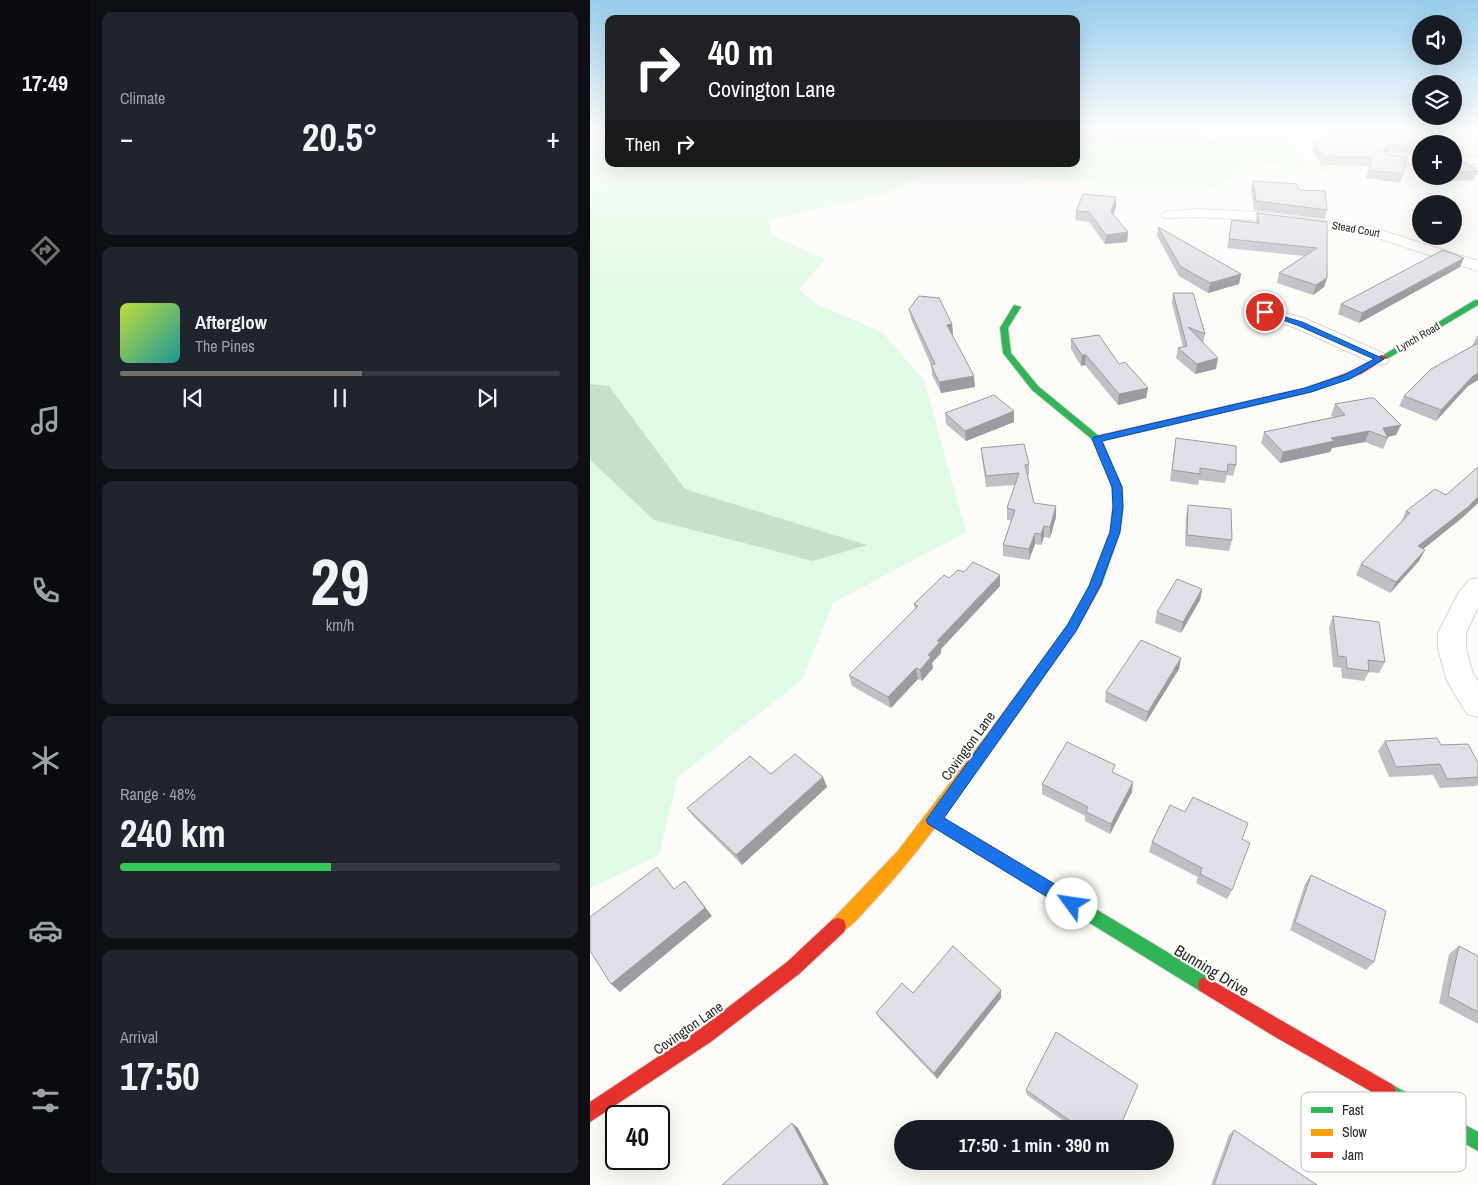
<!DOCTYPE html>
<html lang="en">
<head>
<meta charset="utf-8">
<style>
	body { margin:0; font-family:"Archivo Narrow",sans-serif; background:#20242c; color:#f1f3f6; height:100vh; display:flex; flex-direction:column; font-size:19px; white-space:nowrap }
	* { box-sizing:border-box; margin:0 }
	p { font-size:16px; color:#9ea1a6 }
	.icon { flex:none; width:28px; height:28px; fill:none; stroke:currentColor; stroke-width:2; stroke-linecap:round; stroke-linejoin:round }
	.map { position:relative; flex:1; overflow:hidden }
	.details { display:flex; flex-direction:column; gap:12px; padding:12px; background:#0d0f14; width:500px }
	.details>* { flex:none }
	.hud { position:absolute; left:15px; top:15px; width:475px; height:152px; border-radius:10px; box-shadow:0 5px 20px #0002; background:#202124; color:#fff; overflow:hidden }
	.buttons { position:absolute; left:822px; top:15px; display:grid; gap:10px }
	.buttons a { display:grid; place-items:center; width:50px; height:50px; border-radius:50%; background:#171b24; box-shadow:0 5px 20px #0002; font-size:25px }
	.speed { position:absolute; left:15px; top:1105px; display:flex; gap:10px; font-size:25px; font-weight:700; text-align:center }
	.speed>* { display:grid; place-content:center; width:65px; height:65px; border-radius:50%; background:#171b24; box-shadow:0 5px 20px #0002; line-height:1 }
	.speed .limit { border:2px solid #111; border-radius:8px; background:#fff; color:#111 }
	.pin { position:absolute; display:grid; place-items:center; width:42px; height:42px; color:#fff; margin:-21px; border:2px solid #fff; border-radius:50%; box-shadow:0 1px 5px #0007 }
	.me { position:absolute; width:55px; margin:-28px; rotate:301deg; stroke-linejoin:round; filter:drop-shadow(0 0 4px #0008) }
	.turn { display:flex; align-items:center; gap:18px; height:105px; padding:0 20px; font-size:22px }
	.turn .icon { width:65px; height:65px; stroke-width:2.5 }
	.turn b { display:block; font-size:35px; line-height:42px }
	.then { display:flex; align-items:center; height:48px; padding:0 20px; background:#0003; gap:10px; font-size:19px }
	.big { font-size:38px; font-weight:800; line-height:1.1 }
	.details .tile { flex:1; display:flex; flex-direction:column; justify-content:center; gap:8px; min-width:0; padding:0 18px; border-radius:10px; background:#20242c }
	.details .dial { align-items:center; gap:0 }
	.dial b { font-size:65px; line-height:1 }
	.song { display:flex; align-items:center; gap:15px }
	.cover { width:60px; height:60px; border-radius:8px; background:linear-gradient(135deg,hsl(70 70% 55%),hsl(180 70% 35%)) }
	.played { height:5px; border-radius:2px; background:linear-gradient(90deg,#73716d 55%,#363941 55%) }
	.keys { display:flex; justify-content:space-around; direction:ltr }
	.heat { display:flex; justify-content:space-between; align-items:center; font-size:28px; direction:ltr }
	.charge { height:8px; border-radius:4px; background:linear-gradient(90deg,#34c759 48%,#363941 0) }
	.trip { position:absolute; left:304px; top:1120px; width:280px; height:50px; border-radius:25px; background:#171b24; box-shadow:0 5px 20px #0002; font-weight:800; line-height:50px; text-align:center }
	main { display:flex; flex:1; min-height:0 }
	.dock { display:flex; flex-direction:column; width:90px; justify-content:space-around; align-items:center; background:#090b0e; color:#9ea1a6 }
	.dock .icon { width:35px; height:35px }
	.dock .current { color:#73716d }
	.dock b { font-size:22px; color:#f1f3f6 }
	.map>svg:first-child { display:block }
	.green { fill:#e0fae5 }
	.forest { fill:#c5e1cb }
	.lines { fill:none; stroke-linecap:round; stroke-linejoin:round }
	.street-casing { stroke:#d7d5d2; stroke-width:2 }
	.fast-casing { stroke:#d7d5d2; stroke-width:2 }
	.slow-casing { stroke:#d7d5d2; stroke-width:2 }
	.jam-casing { stroke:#d7d5d2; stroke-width:2 }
	.street { fill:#fffefe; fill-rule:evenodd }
	.fast { fill:#30b455; fill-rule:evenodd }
	.slow { fill:#ff9f0a; fill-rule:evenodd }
	.jam { fill:#e5322d; fill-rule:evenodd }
	.wall { fill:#c1bfc6 }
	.shaded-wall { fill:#9d9ba1 }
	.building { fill:#e0dee6; stroke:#9d9ba1 }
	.route { fill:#1a73e8; stroke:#114b97 }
	.labels { text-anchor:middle; stroke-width:4.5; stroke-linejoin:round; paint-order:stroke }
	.far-street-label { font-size:11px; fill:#292622; stroke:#fff }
	.street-label { font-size:14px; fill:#292622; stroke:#fff }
	.near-street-label { font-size:16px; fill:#292622; stroke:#fff }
	.key { fill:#fff; stroke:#bfbebd; stroke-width:1 }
	.key-label { font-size:14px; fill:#292622 }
</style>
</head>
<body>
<main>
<nav class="dock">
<b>17:49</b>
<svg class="icon current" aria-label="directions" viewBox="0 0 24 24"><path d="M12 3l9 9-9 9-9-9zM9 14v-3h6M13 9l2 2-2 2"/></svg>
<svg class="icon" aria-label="music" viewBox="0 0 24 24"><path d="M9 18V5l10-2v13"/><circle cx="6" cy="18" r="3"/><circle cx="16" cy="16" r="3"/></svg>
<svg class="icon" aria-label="phone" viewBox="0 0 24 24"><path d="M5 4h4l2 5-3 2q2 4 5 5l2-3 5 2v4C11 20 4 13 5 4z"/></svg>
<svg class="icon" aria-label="climate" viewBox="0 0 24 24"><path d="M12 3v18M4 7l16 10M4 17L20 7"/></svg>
<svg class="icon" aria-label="car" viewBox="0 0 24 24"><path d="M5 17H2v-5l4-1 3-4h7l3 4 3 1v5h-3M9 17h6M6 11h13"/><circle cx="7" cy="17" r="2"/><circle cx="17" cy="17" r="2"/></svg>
<svg class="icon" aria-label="filters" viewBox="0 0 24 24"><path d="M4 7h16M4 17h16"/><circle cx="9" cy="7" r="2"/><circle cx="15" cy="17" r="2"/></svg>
</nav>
<section class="details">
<div class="tile"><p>Climate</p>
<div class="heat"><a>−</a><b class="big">20.5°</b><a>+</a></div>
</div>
<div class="tile">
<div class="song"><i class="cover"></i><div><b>Afterglow</b><p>The Pines</p></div></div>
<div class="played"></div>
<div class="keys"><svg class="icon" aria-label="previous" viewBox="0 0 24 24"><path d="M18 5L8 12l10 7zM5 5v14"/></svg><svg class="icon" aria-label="pause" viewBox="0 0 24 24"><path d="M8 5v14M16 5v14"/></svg><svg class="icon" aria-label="next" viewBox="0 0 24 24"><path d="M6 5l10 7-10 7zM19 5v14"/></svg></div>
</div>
<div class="tile dial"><b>29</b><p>km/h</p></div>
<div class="tile"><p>Range · 48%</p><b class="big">240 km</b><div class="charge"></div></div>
<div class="tile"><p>Arrival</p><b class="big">17:50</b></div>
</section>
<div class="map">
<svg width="888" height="1185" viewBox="0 0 888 1185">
	<rect width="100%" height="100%" fill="#fdfbf8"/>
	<g class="green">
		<polygon points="0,128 19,128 19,164 486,164 486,136 516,144 634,146 608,134 642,128 742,128 696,137 709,159 755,169 747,174 664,162 631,186 463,181 391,170 327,176 298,193 180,220 181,235 236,259 209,289 226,304 292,332 334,380 376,532 243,603 212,680 88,777 69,855 0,888 0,460 64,520 223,561 276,545 95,489 19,386 0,384"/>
		<polygon points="757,128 888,128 888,138 830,136"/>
	</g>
	<g class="forest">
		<polygon points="486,128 642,128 609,134 635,146 516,144 486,136"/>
		<polygon points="0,384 19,386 95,489 277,545 223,561 64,520 0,460"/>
	</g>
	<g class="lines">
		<defs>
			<g id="street">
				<polygon points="798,154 831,157 831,165 794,161 792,158 794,155"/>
				<polygon points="888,156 888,164 864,165 864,157"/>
				<polygon points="606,209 668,212 781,227 888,261 888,271 779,235 668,220 606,217 574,218 572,215 574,212"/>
				<polygon points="675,307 716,319 797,355 799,359 797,363 790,365 783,363 704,327 669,316 666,312 669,308"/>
				<polygon points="888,578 888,607 876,633 876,649 883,674 888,681 888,717 877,714 860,686 856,678 848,649 848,633 869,592 879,580"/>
			</g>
			<g id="fast">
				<polygon points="885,300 888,300 888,305 797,359 790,357"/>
				<polygon points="424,305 431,307 418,328 421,353 448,386 510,437 532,487 533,507 530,532 512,584 506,588 500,584 520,532 523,507 522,487 503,440 442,390 413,353 410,328"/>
				<polygon points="344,812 622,979 624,985 622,991 616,993 610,991 339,824 337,819 339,814"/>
				<polygon points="797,1082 888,1132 888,1151 791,1097 788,1091 791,1085"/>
			</g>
			<path id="slow" d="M407 726 412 728 414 732 412 736C371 792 332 849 285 900 274 911 262 928 248 934L242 932 240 926 242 920 307 852 402 728Z"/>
			<g id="jam">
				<polygon points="791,355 798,357 771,374 721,392 507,442 502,439 507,436 715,388 765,370"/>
				<polygon points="506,580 512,584 486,631 412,736 407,738 402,736 400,732 402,728 478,625 502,581"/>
				<polygon points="248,918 254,920 256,926 254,932 209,974 122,1041 0,1122 0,1102 110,1029 197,962 242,920"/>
				<polygon points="616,977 803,1085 806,1091 803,1097 797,1100 791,1097 687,1038 610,991 608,985 610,979"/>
			</g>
		</defs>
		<use href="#street" class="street-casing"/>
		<use href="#fast" class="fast-casing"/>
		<use href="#slow" class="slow-casing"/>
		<use href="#jam" class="jam-casing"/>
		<use href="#street" class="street"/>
		<use href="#fast" class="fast"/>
		<use href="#slow" class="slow"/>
		<use href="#jam" class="jam"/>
	</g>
	<g class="wall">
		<polygon points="789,129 831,144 831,155 798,152 795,153 813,174 810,183 776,178 780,166 731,165 722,149 724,141 787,134"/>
		<polygon points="888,137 888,144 886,143"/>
		<polygon points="864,155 888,171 884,180 846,182 838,176 864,176"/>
		<polygon points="828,158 831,158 831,171 825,166"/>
		<polygon points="663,181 709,190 737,210 735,219 664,210 661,190"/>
		<polygon points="526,197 526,206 523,214 538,232 537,242 515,244 499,222 485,220 486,211"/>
		<polygon points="667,213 737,222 737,278 734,287 723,295 687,283 689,273 714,256 637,248 642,220 666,222"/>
		<polygon points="568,227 651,274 649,284 618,293 589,276 567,236"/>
		<polygon points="870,267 769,323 748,314 751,304"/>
		<polygon points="583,293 615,334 613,343 626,369 605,374 586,358 588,348 593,347 582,303"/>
		<polygon points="319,309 362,324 363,334 362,335 385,387 351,393 342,375 341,365 321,319"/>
		<polygon points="887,336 888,336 888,380 878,386 846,421 809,406 814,396 882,346"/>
		<polygon points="481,339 558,388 556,398 528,405 495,365 491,366 481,349"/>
		<polygon points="745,404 806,435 797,437 798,438 793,449 775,442 742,448 740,452 690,463 671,443 674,432 743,417 741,415"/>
		<polygon points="355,413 424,422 376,441 356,424"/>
		<polygon points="586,438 646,465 643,476 637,475 635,483 609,480 608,485 580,481"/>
		<polygon points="391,448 439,464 439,475 438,475 444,503 466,517 460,538 454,537 451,545 445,544 439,560 413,556 413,545 421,520 417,520 417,508 425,485 396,487 392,459"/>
		<polygon points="888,467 888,503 872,518 833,549 829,561 800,593 766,575 771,564 811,522 816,511 856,495"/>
		<polygon points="598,505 642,540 639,551 595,546 596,516"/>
		<polygon points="374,572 410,586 351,649 351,653 342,663 343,668 332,681 328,679 301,708 262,686 259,675 325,609 324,604 359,578"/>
		<polygon points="612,589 610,600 591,633 565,623 567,612"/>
		<polygon points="743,616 795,662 789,673 779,672 774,681 752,678 751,668 743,667 739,627"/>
		<polygon points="591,658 589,669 556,722 515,702 516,692"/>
		<polygon points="795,741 888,763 888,785 886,786 850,788 843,775 799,777 788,751"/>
		<polygon points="524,773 542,792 520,834 495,821 495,816 452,794 452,784"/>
		<polygon points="181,774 233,777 237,787 152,865 104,817 97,808"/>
		<polygon points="652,839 642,890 637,899 606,883 608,877 559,852 562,842"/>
		<polygon points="721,875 784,962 776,970 700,930 715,884"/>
		<polygon points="869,946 888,956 888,1024 849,1003 859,954"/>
		<polygon points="411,998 347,1079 290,1019 286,1013"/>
		<polygon points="436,1090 529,1129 485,1129 437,1095"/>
		<polygon points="644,1130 727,1185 621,1185 639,1135"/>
	</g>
	<g class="shaded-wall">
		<polygon points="801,144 798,152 792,154 790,159 795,146"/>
		<polygon points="526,197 526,206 521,222 521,212"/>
		<polygon points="538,232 537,242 515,244 516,235"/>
		<polygon points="874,258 870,267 769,323 772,313"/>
		<polygon points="651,274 649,284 618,293 620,283"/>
		<polygon points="737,278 734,287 723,295 726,285"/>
		<polygon points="362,324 363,334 358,335 357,325"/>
		<polygon points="492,355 496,355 495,365 491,366"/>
		<polygon points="628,358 626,369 605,374 607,364"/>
		<polygon points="888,373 888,380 878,386 846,421 851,410 883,376"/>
		<polygon points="384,376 385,387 351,393 349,382"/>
		<polygon points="558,388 556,398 528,405 529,394"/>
		<polygon points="424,411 424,422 376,441 375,431"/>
		<polygon points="811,425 806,435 796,437 793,428"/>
		<polygon points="779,431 775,442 742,448 740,452 690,463 693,452 741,438"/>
		<polygon points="888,497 888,503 872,518 822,558 828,546"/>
		<polygon points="466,506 466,517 460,538 460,527"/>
		<polygon points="454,526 454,537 451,545 451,534"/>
		<polygon points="445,533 445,544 439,560 439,549"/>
		<polygon points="835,550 829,561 800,593 806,582"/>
		<polygon points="410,575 410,586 351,649 351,653 342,663 343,668 332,681 330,670 338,655 347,641"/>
		<polygon points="612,589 610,600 591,633 593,622"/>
		<polygon points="591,658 589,669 556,722 558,712"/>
		<polygon points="326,668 328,679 301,708 298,697"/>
		<polygon points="233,777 237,787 152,865 146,855"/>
		<polygon points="543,782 542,792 520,834 521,824"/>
		<polygon points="95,881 122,916 30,992 21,984"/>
		<polygon points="411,990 411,998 347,1079 344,1073"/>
		<polygon points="202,1123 208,1128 239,1185 232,1185"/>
	</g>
	<g class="building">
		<polygon points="758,128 763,128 795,137 796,134 789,129 833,134 847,144 831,144 831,147 801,144 795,146 793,151 796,154 817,157 813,174 779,170 782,157 734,156 724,141"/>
		<polygon points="864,155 888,171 864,173"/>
		<polygon points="663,181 707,184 709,190 735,191 737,210 666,201"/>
		<polygon points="493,194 526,197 521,212 538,232 516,235 499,212 486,211"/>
		<polygon points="667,213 737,222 737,278 726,285 689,273 727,248 639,239 642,220 669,223"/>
		<polygon points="568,227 651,274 620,283 590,266"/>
		<polygon points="853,250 874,258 772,313 751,304"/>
		<polygon points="583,293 603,293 615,334 598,327 628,358 607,364 588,348 597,346"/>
		<polygon points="329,296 349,298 362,324 357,325 384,376 349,382 341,365 345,364 319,309"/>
		<polygon points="509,335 529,364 535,362 558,388 529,394 496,355 492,355 481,339"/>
		<polygon points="888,343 888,373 883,376 851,410 814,396 841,369"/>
		<polygon points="404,395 424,411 375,431 355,413"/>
		<polygon points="780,398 784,398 811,425 793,428 798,438 779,431 741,438 744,441 693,452 674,432 755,415 745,404"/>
		<polygon points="586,438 646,446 646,465 638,464 637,472 610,468 610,474 582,470"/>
		<polygon points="434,444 439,464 435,465 444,503 466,506 460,527 454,526 451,534 445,533 439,549 413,545 425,510 417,508 429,473 396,476 391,448"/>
		<polygon points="888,467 888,497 878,507 828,546 835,550 806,582 771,564 820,513 816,511 845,489 856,495"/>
		<polygon points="598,505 641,509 642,540 597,535"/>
		<polygon points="383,562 410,575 347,641 350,642 338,655 341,657 330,670 326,668 298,697 259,675 328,606 324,604 354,575 359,578 368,570 374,572"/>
		<polygon points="587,579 612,589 593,622 567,612"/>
		<polygon points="743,616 789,622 795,662 778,660 779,671 757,668 756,657 748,656"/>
		<polygon points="551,640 591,658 558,712 516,692"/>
		<polygon points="847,738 851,745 878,744 888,763 888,777 857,779 850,764 806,767 795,741"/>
		<polygon points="477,742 525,765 522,772 543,782 521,824 496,812 498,807 452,784"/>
		<polygon points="205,754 233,777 146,855 97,808 160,756 181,774"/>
		<polygon points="603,797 658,823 652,839 660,843 642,890 610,874 612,868 562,842 580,805 595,812"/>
		<polygon points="67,867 84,889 95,881 115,908 21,984 0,951 0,917"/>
		<polygon points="721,875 796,911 784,962 705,922"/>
		<polygon points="363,946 411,990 344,1073 286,1013 312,983 323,993"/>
		<polygon points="869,946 888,956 888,1012 858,996"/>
		<polygon points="466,1032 548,1085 529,1129 501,1129 499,1127 499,1129 492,1129 436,1090"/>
		<polygon points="202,1123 234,1183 232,1185 132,1185"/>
		<polygon points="644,1130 727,1185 624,1185"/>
	</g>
	<linearGradient id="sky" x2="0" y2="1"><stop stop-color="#97cdec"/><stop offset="0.44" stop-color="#fefdfc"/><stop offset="1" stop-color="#fefdfc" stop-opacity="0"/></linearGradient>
	<rect width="888" height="294" fill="url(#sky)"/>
	<polygon class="route" points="672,310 712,322 794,359 760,379 721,392 512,441 532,487 533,507 530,532 510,586 486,631 354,818 488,898 490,904 488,909 482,912 338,824 336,820 478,624 499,586 520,532 523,507 522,487 502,439 504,437 715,388 754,375 784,359 707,325 672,313"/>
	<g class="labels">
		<g class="far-street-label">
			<text transform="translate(766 229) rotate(10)" y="4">Stead Court</text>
			<text transform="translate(828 337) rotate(-30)" y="4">Lynch Road</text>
		</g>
		<g class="street-label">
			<text transform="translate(378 746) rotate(-54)" y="5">Covington Lane</text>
			<text transform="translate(98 1028) rotate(-35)" y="5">Covington Lane</text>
		</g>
		<g class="near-street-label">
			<text transform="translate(622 970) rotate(31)" y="6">Bunning Drive</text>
		</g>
	</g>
	<rect x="711" y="1092" width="165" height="80" rx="8" class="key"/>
	<rect x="721" y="1107" width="22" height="6" fill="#30b455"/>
	<rect x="721" y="1129" width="22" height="7" fill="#ff9f0a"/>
	<rect x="721" y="1152" width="22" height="6" fill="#e5322d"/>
	<g class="key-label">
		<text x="752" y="1115">Fast</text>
		<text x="752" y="1137">Slow</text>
		<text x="752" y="1160">Jam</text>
	</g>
</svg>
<div class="buttons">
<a><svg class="icon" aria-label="sound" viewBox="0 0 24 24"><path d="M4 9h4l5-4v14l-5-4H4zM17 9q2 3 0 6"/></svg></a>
<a><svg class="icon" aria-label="layers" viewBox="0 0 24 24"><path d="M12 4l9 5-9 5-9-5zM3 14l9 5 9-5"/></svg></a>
<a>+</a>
<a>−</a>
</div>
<div class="speed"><div class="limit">40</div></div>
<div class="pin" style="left:675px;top:312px;background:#d93025"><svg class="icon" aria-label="arrive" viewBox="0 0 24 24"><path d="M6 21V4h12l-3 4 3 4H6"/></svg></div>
<svg class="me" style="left:482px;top:904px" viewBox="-20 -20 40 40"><circle r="19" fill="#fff"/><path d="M0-13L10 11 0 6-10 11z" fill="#1a73e8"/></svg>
<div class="trip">17:50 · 1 min · 390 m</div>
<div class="hud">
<div class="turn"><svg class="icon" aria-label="right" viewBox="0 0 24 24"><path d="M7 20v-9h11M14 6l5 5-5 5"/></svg><div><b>40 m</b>Covington Lane</div></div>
<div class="then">Then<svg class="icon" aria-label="right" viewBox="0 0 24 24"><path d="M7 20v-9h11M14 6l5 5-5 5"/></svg></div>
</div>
</div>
</main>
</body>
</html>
